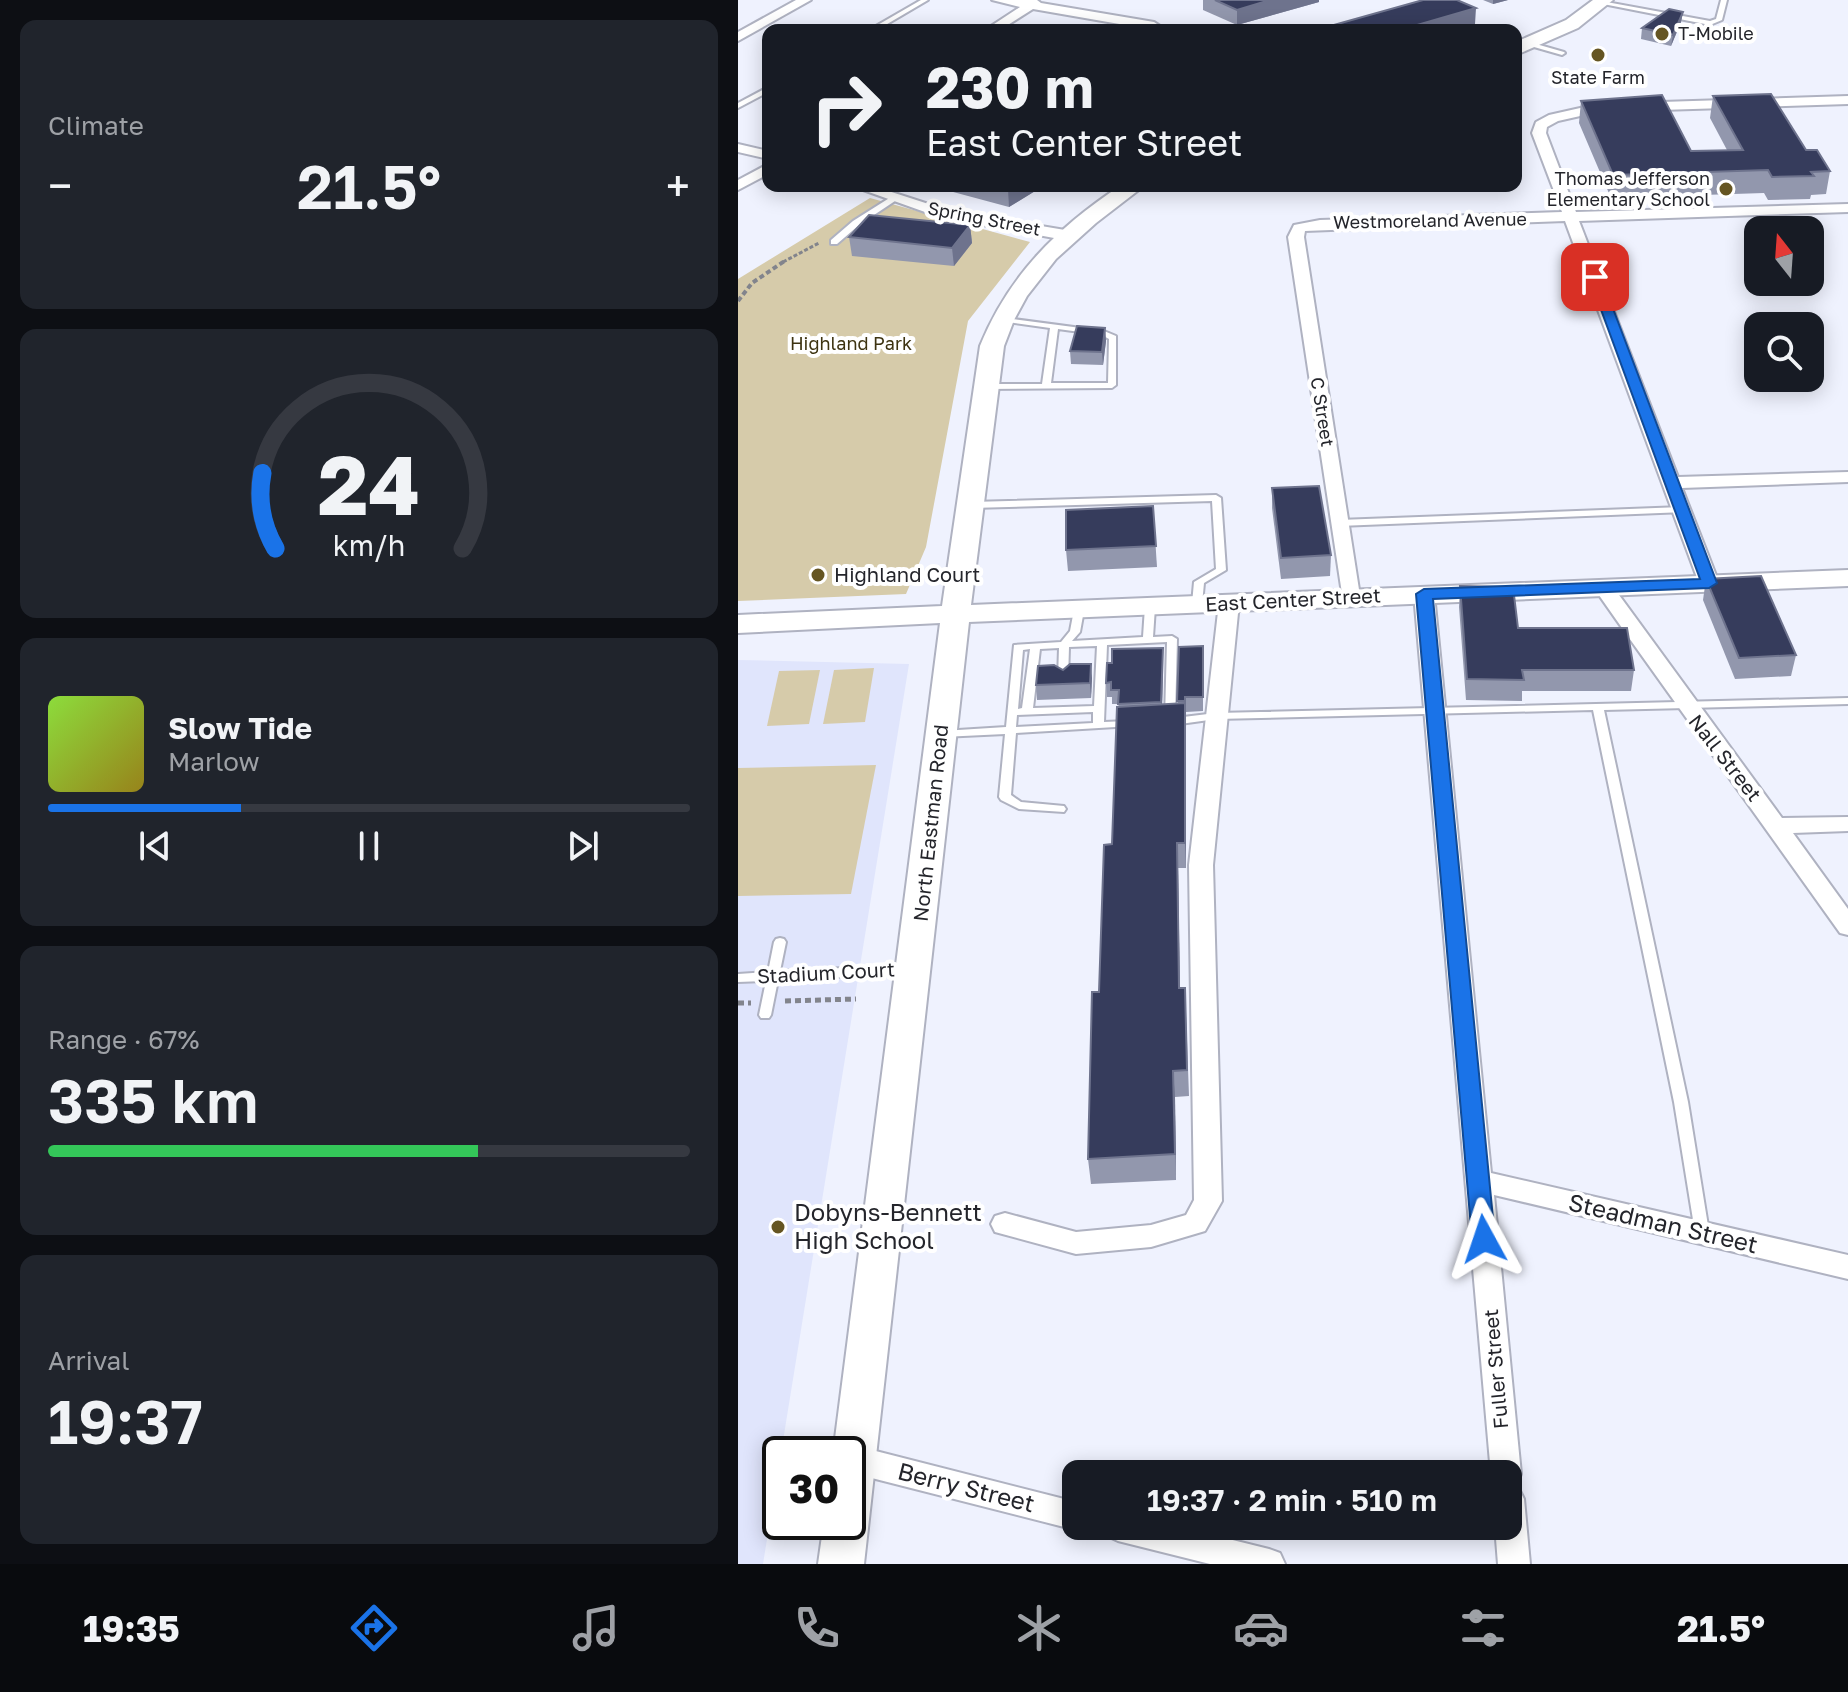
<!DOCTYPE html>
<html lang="en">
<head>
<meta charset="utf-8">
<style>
	body { margin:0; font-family:"Golos Text",sans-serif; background:#20242c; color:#f1f3f6; height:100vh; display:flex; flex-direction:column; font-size:30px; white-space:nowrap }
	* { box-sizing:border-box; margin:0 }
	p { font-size:26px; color:#9ea1a6 }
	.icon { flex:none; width:44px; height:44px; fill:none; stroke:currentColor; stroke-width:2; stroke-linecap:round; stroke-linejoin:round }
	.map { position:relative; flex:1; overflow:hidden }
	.side { display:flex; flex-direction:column; gap:20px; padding:20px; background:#0d0f14; width:738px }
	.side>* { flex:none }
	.guide { position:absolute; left:24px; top:24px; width:760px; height:168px; border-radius:16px; box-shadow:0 4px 20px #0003; background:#171b24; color:#f1f3f6; overflow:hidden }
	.needle { width:52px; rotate:343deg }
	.tools { position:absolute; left:1006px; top:216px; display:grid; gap:16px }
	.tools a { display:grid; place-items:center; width:80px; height:80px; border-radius:16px; background:#171b24; box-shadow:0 4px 20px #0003; font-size:40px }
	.speed { position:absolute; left:24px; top:1436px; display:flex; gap:16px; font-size:40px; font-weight:700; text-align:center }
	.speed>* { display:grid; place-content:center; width:104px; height:104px; border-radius:50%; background:#171b24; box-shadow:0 4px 20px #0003; line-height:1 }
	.speed .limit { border:4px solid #111; border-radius:12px; background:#fff; color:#111 }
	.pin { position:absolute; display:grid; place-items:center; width:68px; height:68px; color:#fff; margin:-34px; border-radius:16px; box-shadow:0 4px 12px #0006 }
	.me { position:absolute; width:88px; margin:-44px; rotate:355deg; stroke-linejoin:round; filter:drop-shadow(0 0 6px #0008) }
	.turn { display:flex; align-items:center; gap:28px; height:168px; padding:0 32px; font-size:36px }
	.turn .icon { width:104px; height:104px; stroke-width:2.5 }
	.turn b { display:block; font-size:56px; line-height:68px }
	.big { font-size:60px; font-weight:600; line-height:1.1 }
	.side .widget { flex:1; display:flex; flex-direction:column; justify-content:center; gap:12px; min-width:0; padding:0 28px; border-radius:16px; background:#20242c }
	.side .dial { align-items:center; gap:0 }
	.dial svg { height:208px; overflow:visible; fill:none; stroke:#363941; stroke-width:7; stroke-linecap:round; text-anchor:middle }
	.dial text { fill:#f1f3f6; stroke:none }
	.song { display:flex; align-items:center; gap:24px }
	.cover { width:96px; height:96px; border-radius:12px; background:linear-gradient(135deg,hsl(90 70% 55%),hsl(50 70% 35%)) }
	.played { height:8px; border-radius:4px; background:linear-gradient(90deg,#1a73e8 30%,#363941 30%) }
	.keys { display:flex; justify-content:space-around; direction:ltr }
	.heat { display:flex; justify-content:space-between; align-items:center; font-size:44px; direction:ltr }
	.charge { height:12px; border-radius:6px; background:linear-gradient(90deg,#34c759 67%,#363941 0) }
	.trip { position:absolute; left:324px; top:1460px; width:460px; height:80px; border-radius:16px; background:#171b24; box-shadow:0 4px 20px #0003; font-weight:600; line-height:80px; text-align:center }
	.tabs { display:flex; height:128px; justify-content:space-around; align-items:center; background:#090b0e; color:#9ea1a6 }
	.tabs .icon { width:56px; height:56px }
	.tabs .active { color:#1a73e8 }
	.tabs b { font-size:36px; color:#f1f3f6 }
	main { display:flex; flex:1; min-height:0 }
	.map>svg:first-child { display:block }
	.built { fill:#e0e5fc }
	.green { fill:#d6cbaa }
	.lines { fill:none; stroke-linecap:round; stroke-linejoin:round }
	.lane-casing { stroke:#afb2c1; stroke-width:4 }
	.street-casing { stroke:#afb2c1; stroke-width:4 }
	.secondary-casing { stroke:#afb2c1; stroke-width:4 }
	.path-far2 { stroke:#82848c; stroke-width:3; stroke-dasharray:4 2; stroke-linecap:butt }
	.path-far1 { stroke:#82848c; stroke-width:4; stroke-dasharray:5 3; stroke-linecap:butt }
	.path { stroke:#82848c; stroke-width:5; stroke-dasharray:6 4; stroke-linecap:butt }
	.lane { fill:#fff; fill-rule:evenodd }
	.street { fill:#fff; fill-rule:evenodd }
	.secondary { fill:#fff; fill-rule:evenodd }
	.wall { fill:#9297ad }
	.shaded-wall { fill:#6e738d }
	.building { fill:#363c5c; stroke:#6e738d; stroke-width:2 }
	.route { fill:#1a73e8; stroke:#114b97; stroke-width:2 }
	.poi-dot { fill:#655522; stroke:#fff; stroke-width:3 }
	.labels { text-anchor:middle; stroke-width:8; stroke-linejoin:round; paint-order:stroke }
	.far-poi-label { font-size:18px; fill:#24252b; stroke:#fff; text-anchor:start }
	.far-street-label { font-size:18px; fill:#24252b; stroke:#fff }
	.far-park-label { font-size:18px; fill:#3d3311; stroke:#fff }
	.poi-label { font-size:20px; fill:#24252b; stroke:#fff; text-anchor:start }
	.street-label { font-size:20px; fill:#24252b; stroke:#fff }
	.near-poi-label { font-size:24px; fill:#24252b; stroke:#fff; text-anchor:start }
	.near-street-label { font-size:24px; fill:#24252b; stroke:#fff }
</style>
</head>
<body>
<main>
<section class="side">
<div class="widget"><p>Climate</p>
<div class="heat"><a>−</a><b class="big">21.5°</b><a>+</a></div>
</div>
<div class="widget dial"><svg viewBox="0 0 100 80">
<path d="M14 69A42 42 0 1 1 86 69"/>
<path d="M14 69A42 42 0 0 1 9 40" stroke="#1a73e8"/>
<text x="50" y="56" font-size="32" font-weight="700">24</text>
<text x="50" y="72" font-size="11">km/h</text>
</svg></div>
<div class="widget">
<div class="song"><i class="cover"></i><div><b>Slow Tide</b><p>Marlow</p></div></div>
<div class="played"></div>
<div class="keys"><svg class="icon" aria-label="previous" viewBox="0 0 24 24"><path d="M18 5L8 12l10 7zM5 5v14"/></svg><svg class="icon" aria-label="pause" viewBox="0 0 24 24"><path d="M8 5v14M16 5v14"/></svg><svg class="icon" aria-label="next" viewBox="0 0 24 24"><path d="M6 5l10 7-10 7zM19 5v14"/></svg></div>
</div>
<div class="widget"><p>Range · 67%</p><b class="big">335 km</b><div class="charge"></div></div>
<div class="widget"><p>Arrival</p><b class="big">19:37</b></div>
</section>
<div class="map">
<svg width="1110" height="1564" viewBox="0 0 1110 1564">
	<rect width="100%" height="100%" fill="#eff2fe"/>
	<polygon class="built" points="0,660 171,664 25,1564 0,1564"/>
	<g class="green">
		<polygon points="132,198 292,242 230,321 188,547 168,594 0,601 0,279"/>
		<polygon points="136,668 127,722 85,724 96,670"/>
		<polygon points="82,670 71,724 29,726 41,671"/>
		<polygon points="138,765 113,894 0,896 0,768"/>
	</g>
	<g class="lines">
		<defs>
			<g id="lane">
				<polygon points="183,0 190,0 139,30 131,30"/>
				<polygon points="983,0 989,0 984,20 972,25 860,3 863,1 972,21 978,19"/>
				<polygon points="791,42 826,52 827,53 824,55 789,45 788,44"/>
				<polygon points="30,87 30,92 0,108 0,103"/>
				<polygon points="153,197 160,199 121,225 99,244 93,244 93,240 115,221"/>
				<path d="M260 317 366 331 378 336V385L374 388 244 389 243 387 247 384H304L312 328 263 321H260ZM320 329 364 335 371 339 370 383H313Z"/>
				<polygon points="478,495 483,498 488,570 466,583 464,604 459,607 454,604 456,582 478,569 474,501 233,508 228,505 233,502"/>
				<polygon points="944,507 949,510 947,512 601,526 596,523 601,520"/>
				<path d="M412 604 417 607 415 637 434 636 439 639 437 718 478 713 1110 698V704L866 710 950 1102 971 1232 969 1236 964 1238 959 1236 957 1232 936 1102 855 710 478 719 435 725 431 724 427 719 429 642 369 645 366 722 390 721 395 724 394 726 278 733 273 795 283 802 326 806 328 809 326 812 281 809 263 800 261 797 267 734 204 737 199 734 204 731 268 727 276 645 323 642 332 631 336 610 341 607 346 610 342 632 334 641 405 637 407 607ZM359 646 356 706 295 708 302 649 321 648 320 679 325 682 330 679 331 647ZM292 649 284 708 280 709 285 650ZM355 712V723L278 727 279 715Z"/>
				<polygon points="42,938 46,939 48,942 42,971 171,965 175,966 177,969 175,972 171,973 40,980 33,1015 31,1018 23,1018 21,1015 28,981 0,982 0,974 30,972 36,942 38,939"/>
			</g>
			<g id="street">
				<polygon points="58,0 73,0 0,41 0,32"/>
				<polygon points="254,0 299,0 303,3 416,22 422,26 416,30 295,9 262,30 247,30 282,7"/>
				<polygon points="1110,96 1110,104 860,112 820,121 809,127 808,133 838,212 1110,204 1110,212 841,221 940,477 1110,472 1110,482 944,488 981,583 978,587 971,589 961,583 827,221 567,231 566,237 622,596 612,602 605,600 550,237 556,225 582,220 824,212 794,133 798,122 811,115 860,104"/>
				<polygon points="0,144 30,151 30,159 0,152"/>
				<polygon points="30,164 30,174 0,190 0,180"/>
				<polygon points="114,186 135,186 209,210 327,230 335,235 327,240 201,217"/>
				<polygon points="866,582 873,584 1044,818 1110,817 1110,831 1055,833 1110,909 1110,935 1102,933 889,635 856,588"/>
				<polygon points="686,588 696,594 753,1173 1110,1255 1110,1279 756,1195 783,1474 779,1484 773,1486 781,1489 786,1499 792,1564 760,1564 757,1526 770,1526 770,1474 753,1474 676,594"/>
				<polygon points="491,597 501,603 475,865 484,1201 467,1231 413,1247 338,1254 257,1232 253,1224 257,1216 267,1213 338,1232 413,1225 448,1215 456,1200 451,865 481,603"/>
				<polygon points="118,1446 338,1502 338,1526 349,1526 338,1530 118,1474 110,1471 110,1454 105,1454"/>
				<polygon points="364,1526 438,1526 531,1549 542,1553 547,1564 472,1564 380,1541 369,1536"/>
			</g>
			<g id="secondary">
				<polygon points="855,0 875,0 840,28 778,55 778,42 828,20"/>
				<path d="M382 186H406L358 223 318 259 289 296 276 320 266 346 233 605 1110 570V586L231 622 126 1564H80L86 1522H110V1454H95L202 623 0 633V615L204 606 242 346C271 275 319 228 382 186Z"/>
			</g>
		</defs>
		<use href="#lane" class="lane-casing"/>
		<use href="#street" class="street-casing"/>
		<use href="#secondary" class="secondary-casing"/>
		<polyline class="path-far2" points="45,262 81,243"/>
		<polyline class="path-far1" points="0,301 14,283 48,260"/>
		<g class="path">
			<polyline points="47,1001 118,999"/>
			<polyline points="0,1003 13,1003"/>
		</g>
		<use href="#lane" class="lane"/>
		<use href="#street" class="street"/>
		<use href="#secondary" class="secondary"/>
	</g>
	<g class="wall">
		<polygon points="465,0 581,0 581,2 499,25 465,10"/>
		<polygon points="745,0 770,0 755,4"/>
		<polygon points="945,12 943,22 933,46 903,39 904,28"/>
		<polygon points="975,96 1068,150 1092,171 1088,194 1073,195 1072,199 1030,200 1026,193 873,198 841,123 843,101 953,151 989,150 972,118"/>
		<polygon points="204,186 301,186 302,188 271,207 204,189"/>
		<polygon points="232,225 234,243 216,266 114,256 111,237"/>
		<polygon points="367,328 368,341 365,365 333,364 332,351"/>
		<polygon points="534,488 593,555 592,576 543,579 534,508"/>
		<polygon points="415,506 419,567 330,571 328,550"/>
		<polygon points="968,579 1058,655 1053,676 997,679 965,600"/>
		<polygon points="722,586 780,628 896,670 893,691 784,691 784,701 728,700 721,607"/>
		<polygon points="465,646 465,711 448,712 447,715 448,868 440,868 442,988 448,1013 451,1096 437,1097 438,1180 353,1184 350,1159 361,992 374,844 381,707 380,704 374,704 374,697 369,697 368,683 374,663 425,648 424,704 440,704 441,647"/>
		<polygon points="354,678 353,698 299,700 298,685"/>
	</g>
	<g class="shaded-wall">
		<polygon points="532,0 581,0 581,2 499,25 499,10"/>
		<polygon points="755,0 770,0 755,4"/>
		<polygon points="738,8 737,24 716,30 662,30"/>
		<polygon points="945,12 943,22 933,46 935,35"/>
		<polygon points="275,186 301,186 302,188 271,207 270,189"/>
		<polygon points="232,225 234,243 216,266 214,248"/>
		<polygon points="367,328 368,341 365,365 364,352"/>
		<polygon points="425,648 425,662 424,716 423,702"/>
		<polygon points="353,664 354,678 353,698 352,683"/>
		<polygon points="447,703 448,728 448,868 447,843"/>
		<polygon points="439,843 440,868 442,1013 441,988"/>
		<polygon points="435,1071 437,1097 438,1180 437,1154"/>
	</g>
	<g class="building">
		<polygon points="477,0 532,0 499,10"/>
		<polygon points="685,0 719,0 738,8 662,30 578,30"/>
		<polygon points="931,9 945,12 935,35 904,28"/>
		<polygon points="1033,94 1068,150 1079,150 1092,171 1073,172 1076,176 1034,177 1030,170 875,175 843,101 924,95 953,151 1005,150 975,96"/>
		<polygon points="258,186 275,186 270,189"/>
		<polygon points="131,215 232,225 214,248 111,237"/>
		<polygon points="339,326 367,328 364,352 332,351"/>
		<polygon points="581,486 593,555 543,558 534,488"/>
		<polygon points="415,506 418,546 328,550 328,510"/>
		<polygon points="1023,576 1058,655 1001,658 968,579"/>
		<polygon points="722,586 775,587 780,628 889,628 896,670 784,670 786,680 729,679"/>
		<polygon points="465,646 465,697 447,697 447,701 439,701 441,647"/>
		<polygon points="425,648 423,702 380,704 381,690 373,690 373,682 368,683 369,663 374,663 374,649"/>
		<polygon points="332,664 353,664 352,683 298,685 300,666 316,665 325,670"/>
		<polygon points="447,703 447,843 439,843 441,988 447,988 449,1070 435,1071 437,1154 350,1159 354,992 361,992 366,845 374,844 379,707"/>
	</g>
	<polygon class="route" points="852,274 863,277 979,583 971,588 695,599 757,1239 754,1246 746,1249 737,1246 734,1239 678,594 686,589 962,579 851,277"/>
	<g class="poi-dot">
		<circle cx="924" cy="34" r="8"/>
		<circle cx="860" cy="55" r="8"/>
		<circle cx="988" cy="189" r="8"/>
		<circle cx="80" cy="575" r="8"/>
		<circle cx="40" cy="1227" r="8"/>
	</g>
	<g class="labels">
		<g class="far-poi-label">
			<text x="940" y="40">T-Mobile</text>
			<text x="860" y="84" text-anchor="middle">State Farm</text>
			<text x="972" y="185" text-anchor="end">Thomas Jefferson<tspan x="972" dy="21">Elementary School</tspan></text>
		</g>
		<g class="far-street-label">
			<text transform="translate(246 219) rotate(11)" y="6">Spring Street</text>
			<text transform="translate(692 221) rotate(-1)" y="6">Westmoreland Avenue</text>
			<text transform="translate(584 412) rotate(81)" y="6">C Street</text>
		</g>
		<g class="far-park-label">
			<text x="113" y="350">Highland Park</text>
		</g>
		<g class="poi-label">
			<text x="96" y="582">Highland Court</text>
		</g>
		<g class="street-label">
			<text transform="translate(555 600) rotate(-3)" y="7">East Center Street</text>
			<text transform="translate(987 758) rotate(52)" y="7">Nall Street</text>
			<text transform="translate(193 823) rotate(-84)" y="7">North Eastman Road</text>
			<text transform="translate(88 973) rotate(-3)" y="7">Stadium Court</text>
			<text transform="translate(758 1369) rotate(-95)" y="7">Fuller Street</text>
		</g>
		<g class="near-poi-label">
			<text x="56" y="1221">Dobyns-Bennett<tspan x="56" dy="28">High School</tspan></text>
		</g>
		<g class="near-street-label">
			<text transform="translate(925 1224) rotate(13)" y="8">Steadman Street</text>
			<text transform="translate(228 1488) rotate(14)" y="8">Berry Street</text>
		</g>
	</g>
</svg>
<div class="tools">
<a><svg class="needle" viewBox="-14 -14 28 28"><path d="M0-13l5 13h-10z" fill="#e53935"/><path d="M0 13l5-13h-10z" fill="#9ea1a6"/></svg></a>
<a><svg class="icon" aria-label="search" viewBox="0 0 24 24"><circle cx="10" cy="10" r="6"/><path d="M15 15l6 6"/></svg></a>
</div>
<div class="speed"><div class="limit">30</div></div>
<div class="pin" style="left:857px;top:277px;background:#d93025"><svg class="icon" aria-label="arrive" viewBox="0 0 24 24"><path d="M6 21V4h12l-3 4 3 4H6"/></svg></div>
<svg class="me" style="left:746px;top:1239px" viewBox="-20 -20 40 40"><path d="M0-17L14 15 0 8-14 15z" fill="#1a73e8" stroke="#fff" stroke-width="4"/></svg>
<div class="trip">19:37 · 2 min · 510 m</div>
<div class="guide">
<div class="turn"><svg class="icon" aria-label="right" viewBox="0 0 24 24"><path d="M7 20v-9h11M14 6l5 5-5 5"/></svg><div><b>230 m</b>East Center Street</div></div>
</div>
</div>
</main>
<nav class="tabs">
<b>19:35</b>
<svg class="icon active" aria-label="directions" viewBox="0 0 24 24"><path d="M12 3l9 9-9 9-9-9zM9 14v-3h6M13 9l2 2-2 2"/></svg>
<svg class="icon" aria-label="music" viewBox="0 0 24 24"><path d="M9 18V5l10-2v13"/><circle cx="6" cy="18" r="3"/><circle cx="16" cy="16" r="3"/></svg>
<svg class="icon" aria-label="phone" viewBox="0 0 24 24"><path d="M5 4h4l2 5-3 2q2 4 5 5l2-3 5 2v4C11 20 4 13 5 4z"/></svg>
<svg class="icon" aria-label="climate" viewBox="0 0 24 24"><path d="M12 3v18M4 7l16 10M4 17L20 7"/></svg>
<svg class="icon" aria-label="car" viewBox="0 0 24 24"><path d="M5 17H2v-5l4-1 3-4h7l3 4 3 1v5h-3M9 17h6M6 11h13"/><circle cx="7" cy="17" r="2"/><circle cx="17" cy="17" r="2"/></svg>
<svg class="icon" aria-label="filters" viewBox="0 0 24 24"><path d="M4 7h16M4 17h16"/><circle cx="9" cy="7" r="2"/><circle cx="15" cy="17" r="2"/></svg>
<b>21.5°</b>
</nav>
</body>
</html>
